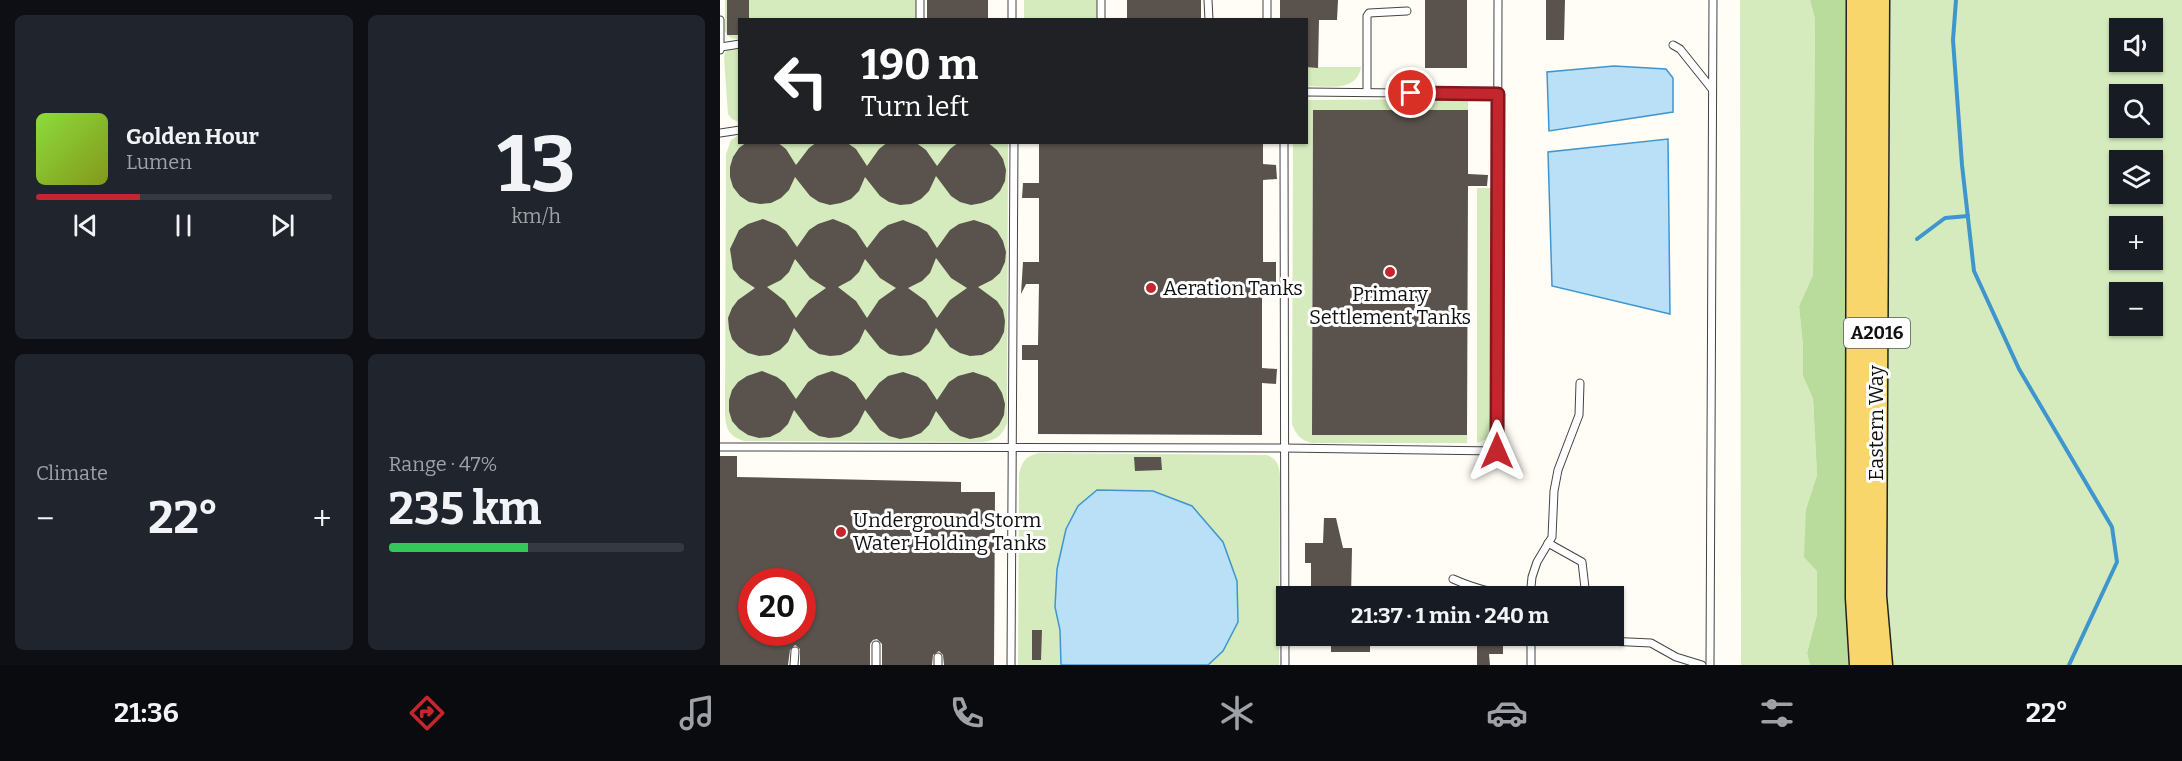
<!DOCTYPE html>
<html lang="en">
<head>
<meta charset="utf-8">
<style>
	body { margin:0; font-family:Bitter,serif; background:#20242c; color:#f1f3f6; height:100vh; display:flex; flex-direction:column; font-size:22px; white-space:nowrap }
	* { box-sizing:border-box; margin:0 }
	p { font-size:20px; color:#9ea1a6 }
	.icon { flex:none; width:33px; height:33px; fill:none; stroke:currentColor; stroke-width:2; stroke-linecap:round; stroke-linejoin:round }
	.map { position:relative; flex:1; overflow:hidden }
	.drawer { display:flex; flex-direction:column; gap:15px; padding:15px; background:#0d0f14; width:720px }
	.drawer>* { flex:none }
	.banner { position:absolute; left:18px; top:18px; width:570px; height:126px; border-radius:0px; box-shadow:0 2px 4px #0004; background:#202124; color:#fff; overflow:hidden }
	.tools { position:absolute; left:1389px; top:18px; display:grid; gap:12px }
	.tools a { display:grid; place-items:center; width:54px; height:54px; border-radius:0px; background:#171b24; box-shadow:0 2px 4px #0004; font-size:30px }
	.speed { position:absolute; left:18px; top:568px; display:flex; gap:12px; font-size:30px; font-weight:700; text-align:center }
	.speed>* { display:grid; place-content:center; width:78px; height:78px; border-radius:50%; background:#171b24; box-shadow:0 2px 4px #0004; line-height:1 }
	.speed .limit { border:9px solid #d22; background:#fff; color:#111 }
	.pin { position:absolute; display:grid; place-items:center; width:51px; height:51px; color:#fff; margin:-26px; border:3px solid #fff; border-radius:50%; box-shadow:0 2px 6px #0007 }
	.me { position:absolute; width:66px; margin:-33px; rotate:0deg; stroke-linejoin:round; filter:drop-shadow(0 0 4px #0008) }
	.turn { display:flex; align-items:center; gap:21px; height:126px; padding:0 24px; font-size:27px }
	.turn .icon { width:78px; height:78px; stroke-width:2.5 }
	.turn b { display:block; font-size:42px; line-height:51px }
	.big { font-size:45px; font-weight:700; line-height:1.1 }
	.drawer .card { flex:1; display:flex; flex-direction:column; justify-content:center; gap:9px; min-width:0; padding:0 21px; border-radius:9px; background:#20242c }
	.drawer .dial { align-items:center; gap:0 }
	.dial b { font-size:78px; line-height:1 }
	.song { display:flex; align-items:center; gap:18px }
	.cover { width:72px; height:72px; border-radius:9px; background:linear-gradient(135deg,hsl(90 70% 55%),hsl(70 70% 35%)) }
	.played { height:6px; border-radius:3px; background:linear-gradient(90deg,#c4262e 35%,#363941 35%) }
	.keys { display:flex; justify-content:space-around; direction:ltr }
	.heat { display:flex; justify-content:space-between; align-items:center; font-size:33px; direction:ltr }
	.charge { height:9px; border-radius:4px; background:linear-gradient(90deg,#34c759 47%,#363941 0) }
	.drawer .tiles { flex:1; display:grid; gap:15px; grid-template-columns:repeat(2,1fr) }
	.trip { position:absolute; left:556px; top:586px; width:348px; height:60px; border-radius:0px; background:#171b24; box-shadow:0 2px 4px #0004; font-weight:700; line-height:60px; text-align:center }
	.menu { display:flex; height:96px; justify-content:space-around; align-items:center; background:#090b0e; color:#9ea1a6 }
	.menu .icon { width:42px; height:42px }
	.menu .active { color:#c4262e }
	.menu b { font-size:27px; color:#f1f3f6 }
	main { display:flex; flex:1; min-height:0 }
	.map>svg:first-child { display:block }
	.green { fill:#d5ebbd; fill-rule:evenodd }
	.forest { fill:#b9dc9c }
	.water { fill:#b9e0f7; stroke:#3f96cf; stroke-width:1.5 }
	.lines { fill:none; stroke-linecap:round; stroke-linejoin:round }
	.stream { stroke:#3f96cf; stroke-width:4 }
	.building { fill:#5a524d; fill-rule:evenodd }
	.service-casing { stroke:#444; stroke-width:9 }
	.primary-casing { stroke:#222; stroke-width:25 }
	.service { stroke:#fff; stroke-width:7 }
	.primary { stroke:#f9d66b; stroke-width:22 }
	.route-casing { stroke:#7f191e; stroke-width:15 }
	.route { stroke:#c4262e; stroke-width:10 }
	.poi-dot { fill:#c4262e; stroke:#fff; stroke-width:2 }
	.labels { text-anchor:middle; stroke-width:6; stroke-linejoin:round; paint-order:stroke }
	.shield { fill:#fff; stroke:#585858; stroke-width:1.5 }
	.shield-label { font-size:18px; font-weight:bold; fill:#111 }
	.poi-label { font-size:20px; fill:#111; stroke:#fff; text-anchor:start }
	.street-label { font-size:20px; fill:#111; stroke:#fff }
</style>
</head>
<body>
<main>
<section class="drawer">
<div class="tiles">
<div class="card">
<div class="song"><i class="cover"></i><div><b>Golden Hour</b><p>Lumen</p></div></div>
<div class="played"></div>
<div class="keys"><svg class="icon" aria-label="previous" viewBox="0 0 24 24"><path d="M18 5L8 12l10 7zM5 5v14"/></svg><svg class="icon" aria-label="pause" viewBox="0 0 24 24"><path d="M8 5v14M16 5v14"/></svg><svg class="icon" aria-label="next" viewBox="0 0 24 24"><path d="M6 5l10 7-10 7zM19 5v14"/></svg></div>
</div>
<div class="card dial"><b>13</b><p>km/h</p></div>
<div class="card"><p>Climate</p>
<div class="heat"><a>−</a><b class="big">22°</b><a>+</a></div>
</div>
<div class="card"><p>Range · 47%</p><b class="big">235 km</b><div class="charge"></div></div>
</div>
</section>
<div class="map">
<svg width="1462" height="665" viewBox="0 0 1462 665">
	<rect width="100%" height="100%" fill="#fffdf5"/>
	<g class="green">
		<path d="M5 0H197V19L20 20 19 39C12 39 8 38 5 31Z"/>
		<rect x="304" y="0" width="73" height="19"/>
		<polygon points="1020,0 1090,0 1095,19 1093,275 1079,306 1083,346 1083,376 1093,399 1097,475 1086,509 1097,570 1097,615 1087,653 1090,665 1021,665"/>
		<path d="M1168 0H1462V665H1171L1165 580 1168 386ZM1400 28H1432V62H1400ZM1400 94H1432V128H1400ZM1400 160H1432V194H1400ZM1400 226H1432V260H1400ZM1400 292H1432V326H1400Z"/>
		<path d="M19 47V122L12 119 8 114 4 58C5 48 11 48 19 47Z"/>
		<path d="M587 67H641C637 93 606 86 587 86Z"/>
		<path d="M748 99V110H593L592 434 747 435V443H591C580 439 576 435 572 424L573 143 586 142 587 100Z"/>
		<path d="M19 135 20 142 288 143 287 423C282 436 276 440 263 442L24 441C9 436 6 430 5 414L6 154 11 140Z"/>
		<polygon points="757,188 774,188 772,430 767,439 757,443"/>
		<path d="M319 453 547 455C557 459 559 465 560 475L559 665H298L299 474C302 461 306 456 319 453Z"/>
	</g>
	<polygon class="forest" points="1090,0 1130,0 1131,665 1090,665 1087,653 1097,615 1097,571 1084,557 1086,509 1097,475 1093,399 1083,376 1083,346 1079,306 1093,275 1095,19"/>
	<g class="water">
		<polygon points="894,66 946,69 953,78 953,112 829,131 827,72"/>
		<polygon points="948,139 950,314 832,286 828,152"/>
		<polygon points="377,490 433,491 472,506 503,542 517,581 518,622 503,651 488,665 341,665 340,630 335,607 337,569 346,529 358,506"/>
	</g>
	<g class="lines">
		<g class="stream">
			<polyline points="1236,0 1233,40 1242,165 1254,271 1299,369 1392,527 1397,562 1349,665"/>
			<polyline points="1197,239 1225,218 1248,216"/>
		</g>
	</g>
	<g class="building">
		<polygon points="7,0 29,0 29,20 20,20 20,35 7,35"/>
		<rect x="207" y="0" width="61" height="20"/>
		<rect x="407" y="0" width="74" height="20"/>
		<polygon points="560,0 618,0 617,20 599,20 598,68 586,67 586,20 560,20"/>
		<rect x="705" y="0" width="42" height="68"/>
		<polygon points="826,0 845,0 844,40 826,40"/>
		<polygon points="593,110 748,110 748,174 768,175 767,186 748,186 747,435 592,435"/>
		<polygon points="27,142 57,142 66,149 76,165 89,148 97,142 126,142 136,149 147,166 159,149 168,142 195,142 206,150 217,166 230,149 239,142 267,142 277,150 283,159 286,170 285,181 280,191 272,199 262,203 251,205 240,202 231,196 216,176 209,191 201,199 191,204 180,205 169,202 160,196 145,177 139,191 131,199 121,203 110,205 99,202 90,196 75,177 69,190 61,198 51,203 40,204 29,202 20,196 13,187 10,177 10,167 13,157 19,148"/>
		<polygon points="319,142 543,142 543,164 556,165 557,179 543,180 543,262 556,262 556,289 542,289 542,368 557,369 556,384 542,383 542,435 318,434 318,360 302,360 302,345 318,345 319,284 306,284 301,294 303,262 319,262 319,198 302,198 303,183 319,183"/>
		<path d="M43 219 58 225 66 231 77 247 89 230 98 224 113 219 128 225 136 231 147 248 160 231 168 225 183 220 198 226 207 232 217 248 230 230 239 224 254 220 269 225 277 231 283 241 286 252 285 262 280 273 272 280 258 287 277 301 283 310 285 321 284 332 279 342 272 350 262 355 250 356 240 353 230 347 216 328 209 343 201 351 191 355 180 356 169 354 160 348 145 329 139 342 131 350 121 355 110 356 99 354 89 348 74 328 68 342 60 350 50 355 39 356 28 353 19 347 12 339 9 329 8 318 12 308 18 300 35 288 20 278 13 269 10 249 19 230 28 224ZM216 258 231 278 247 288 230 300 217 318 206 301 188 288 202 281 210 273ZM75 259 90 278 106 288 89 300 76 318 65 301 47 287 61 280 69 272ZM145 259 160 278 176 288 159 300 147 318 136 301 118 287 131 280 139 272Z"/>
		<polygon points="42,371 57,377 65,383 76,399 88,382 97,376 112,371 127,377 135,383 146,400 159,383 168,376 183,372 198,377 206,383 217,400 229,382 238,376 253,372 268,377 276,383 282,393 285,404 284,415 279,425 271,433 261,437 250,439 240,436 230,430 216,411 209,425 201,433 191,437 180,439 169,436 160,430 145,410 138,424 131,432 120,437 109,438 99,436 89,430 74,410 68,424 60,432 50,437 39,438 28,435 19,429 12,421 9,411 9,400 12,390 18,382 27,376"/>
		<path d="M0 456H17V477L241 482V492H275L274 665H224L223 655 219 651 213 655 212 665H162V644L157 639 153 640 150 644V665H80V649L75 645 70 650 68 665H0ZM32 582H82V633H32Z"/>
		<polygon points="414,457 441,457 442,470 415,471"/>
		<polygon points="604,518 616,518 623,548 632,548 631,597 591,595 591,563 585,563 585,543 603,543"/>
		<polygon points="312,630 322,630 321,660 312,660"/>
		<polygon points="757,636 783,636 783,654 769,654 770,665 757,665"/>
		<rect x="611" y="642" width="39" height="10"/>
	</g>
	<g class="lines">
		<defs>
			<g id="service">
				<polyline points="200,0 200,20"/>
				<polyline points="292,0 292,20"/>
				<polyline points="488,0 489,20"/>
				<polyline points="547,0 547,20"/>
				<polyline points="0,20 0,50"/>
				<polyline points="381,20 381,0"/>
				<polyline points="953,45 960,49 992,89"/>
				<polyline points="1,47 20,44"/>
				<polyline points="586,92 778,94"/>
				<polyline points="647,92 647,16 649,13 687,11"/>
				<polyline points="0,133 20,130"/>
				<polyline points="564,142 565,665"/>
				<polyline points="0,447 564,448 777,451 778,0"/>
				<polyline points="828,543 862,562 865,588"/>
				<path d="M733 579C763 592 777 594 810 594"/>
				<polyline points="810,597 812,577 817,562 832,537 834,491 838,470 859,415 860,383"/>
				<polyline points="811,636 811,665"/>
				<polyline points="843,639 931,643 956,657 982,665"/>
				<polyline points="74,665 75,651"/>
				<polyline points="156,665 156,645"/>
				<polyline points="218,665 218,657"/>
				<polyline points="291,665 294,142"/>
				<polyline points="990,665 993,0"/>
			</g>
			<g id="primary">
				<polyline points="1138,0 1137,598 1141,665"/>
				<polyline points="1158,0 1155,596 1161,665"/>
			</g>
		</defs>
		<use href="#service" class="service-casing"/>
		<use href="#primary" class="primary-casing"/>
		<use href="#service" class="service"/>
		<use href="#primary" class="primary"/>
	</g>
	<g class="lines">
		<defs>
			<polyline id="route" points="691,93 778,94 777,451"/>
		</defs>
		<use href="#route" class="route-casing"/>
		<use href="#route" class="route"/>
	</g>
	<g class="poi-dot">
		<circle cx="670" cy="272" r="6"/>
		<circle cx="431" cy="288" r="6"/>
		<circle cx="121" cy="532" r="6"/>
	</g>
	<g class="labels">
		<rect class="shield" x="1124" y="318" width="66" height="30" rx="4.5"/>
		<g class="shield-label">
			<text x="1157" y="339">A2016</text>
		</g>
		<g class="poi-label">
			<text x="443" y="295">Aeration Tanks</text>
			<text x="670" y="301" text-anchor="middle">Primary<tspan x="670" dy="23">Settlement Tanks</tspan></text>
			<text x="133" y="527">Underground Storm<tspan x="133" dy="23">Water Holding Tanks</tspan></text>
		</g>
		<g class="street-label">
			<text transform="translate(1156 423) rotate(-90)" y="7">Eastern Way</text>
		</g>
	</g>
</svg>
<div class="tools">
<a><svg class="icon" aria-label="sound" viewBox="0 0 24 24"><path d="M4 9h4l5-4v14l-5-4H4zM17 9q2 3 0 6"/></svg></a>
<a><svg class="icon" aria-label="search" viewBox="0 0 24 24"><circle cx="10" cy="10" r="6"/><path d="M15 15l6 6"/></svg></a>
<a><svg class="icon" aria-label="layers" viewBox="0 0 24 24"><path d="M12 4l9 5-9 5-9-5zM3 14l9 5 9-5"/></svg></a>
<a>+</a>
<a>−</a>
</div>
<div class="speed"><div class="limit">20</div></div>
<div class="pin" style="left:691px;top:93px;background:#d93025"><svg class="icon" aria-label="arrive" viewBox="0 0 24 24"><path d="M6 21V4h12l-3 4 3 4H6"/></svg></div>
<svg class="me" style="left:777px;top:451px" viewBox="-20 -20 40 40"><path d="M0-17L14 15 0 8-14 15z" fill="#c4262e" stroke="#fff" stroke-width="4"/></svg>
<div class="trip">21:37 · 1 min · 240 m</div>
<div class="banner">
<div class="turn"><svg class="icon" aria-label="left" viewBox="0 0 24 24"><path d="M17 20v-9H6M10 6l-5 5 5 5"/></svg><div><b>190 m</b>Turn left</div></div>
</div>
</div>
</main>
<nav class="menu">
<b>21:36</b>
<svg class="icon active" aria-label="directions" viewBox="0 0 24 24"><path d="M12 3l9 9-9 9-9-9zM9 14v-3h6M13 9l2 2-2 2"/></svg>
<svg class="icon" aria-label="music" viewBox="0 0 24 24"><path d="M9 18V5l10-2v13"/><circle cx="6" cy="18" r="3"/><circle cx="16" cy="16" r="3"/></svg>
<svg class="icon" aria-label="phone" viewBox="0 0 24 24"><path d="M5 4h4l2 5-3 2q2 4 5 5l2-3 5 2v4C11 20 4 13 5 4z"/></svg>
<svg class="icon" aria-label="climate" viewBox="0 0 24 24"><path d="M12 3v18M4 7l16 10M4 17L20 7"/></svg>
<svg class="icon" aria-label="car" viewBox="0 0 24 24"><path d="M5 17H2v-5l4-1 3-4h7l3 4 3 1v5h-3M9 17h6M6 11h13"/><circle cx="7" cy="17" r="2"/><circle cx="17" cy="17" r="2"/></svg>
<svg class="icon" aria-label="filters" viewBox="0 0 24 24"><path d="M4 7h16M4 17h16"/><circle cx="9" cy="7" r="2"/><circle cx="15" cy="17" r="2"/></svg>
<b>22°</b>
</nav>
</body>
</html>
